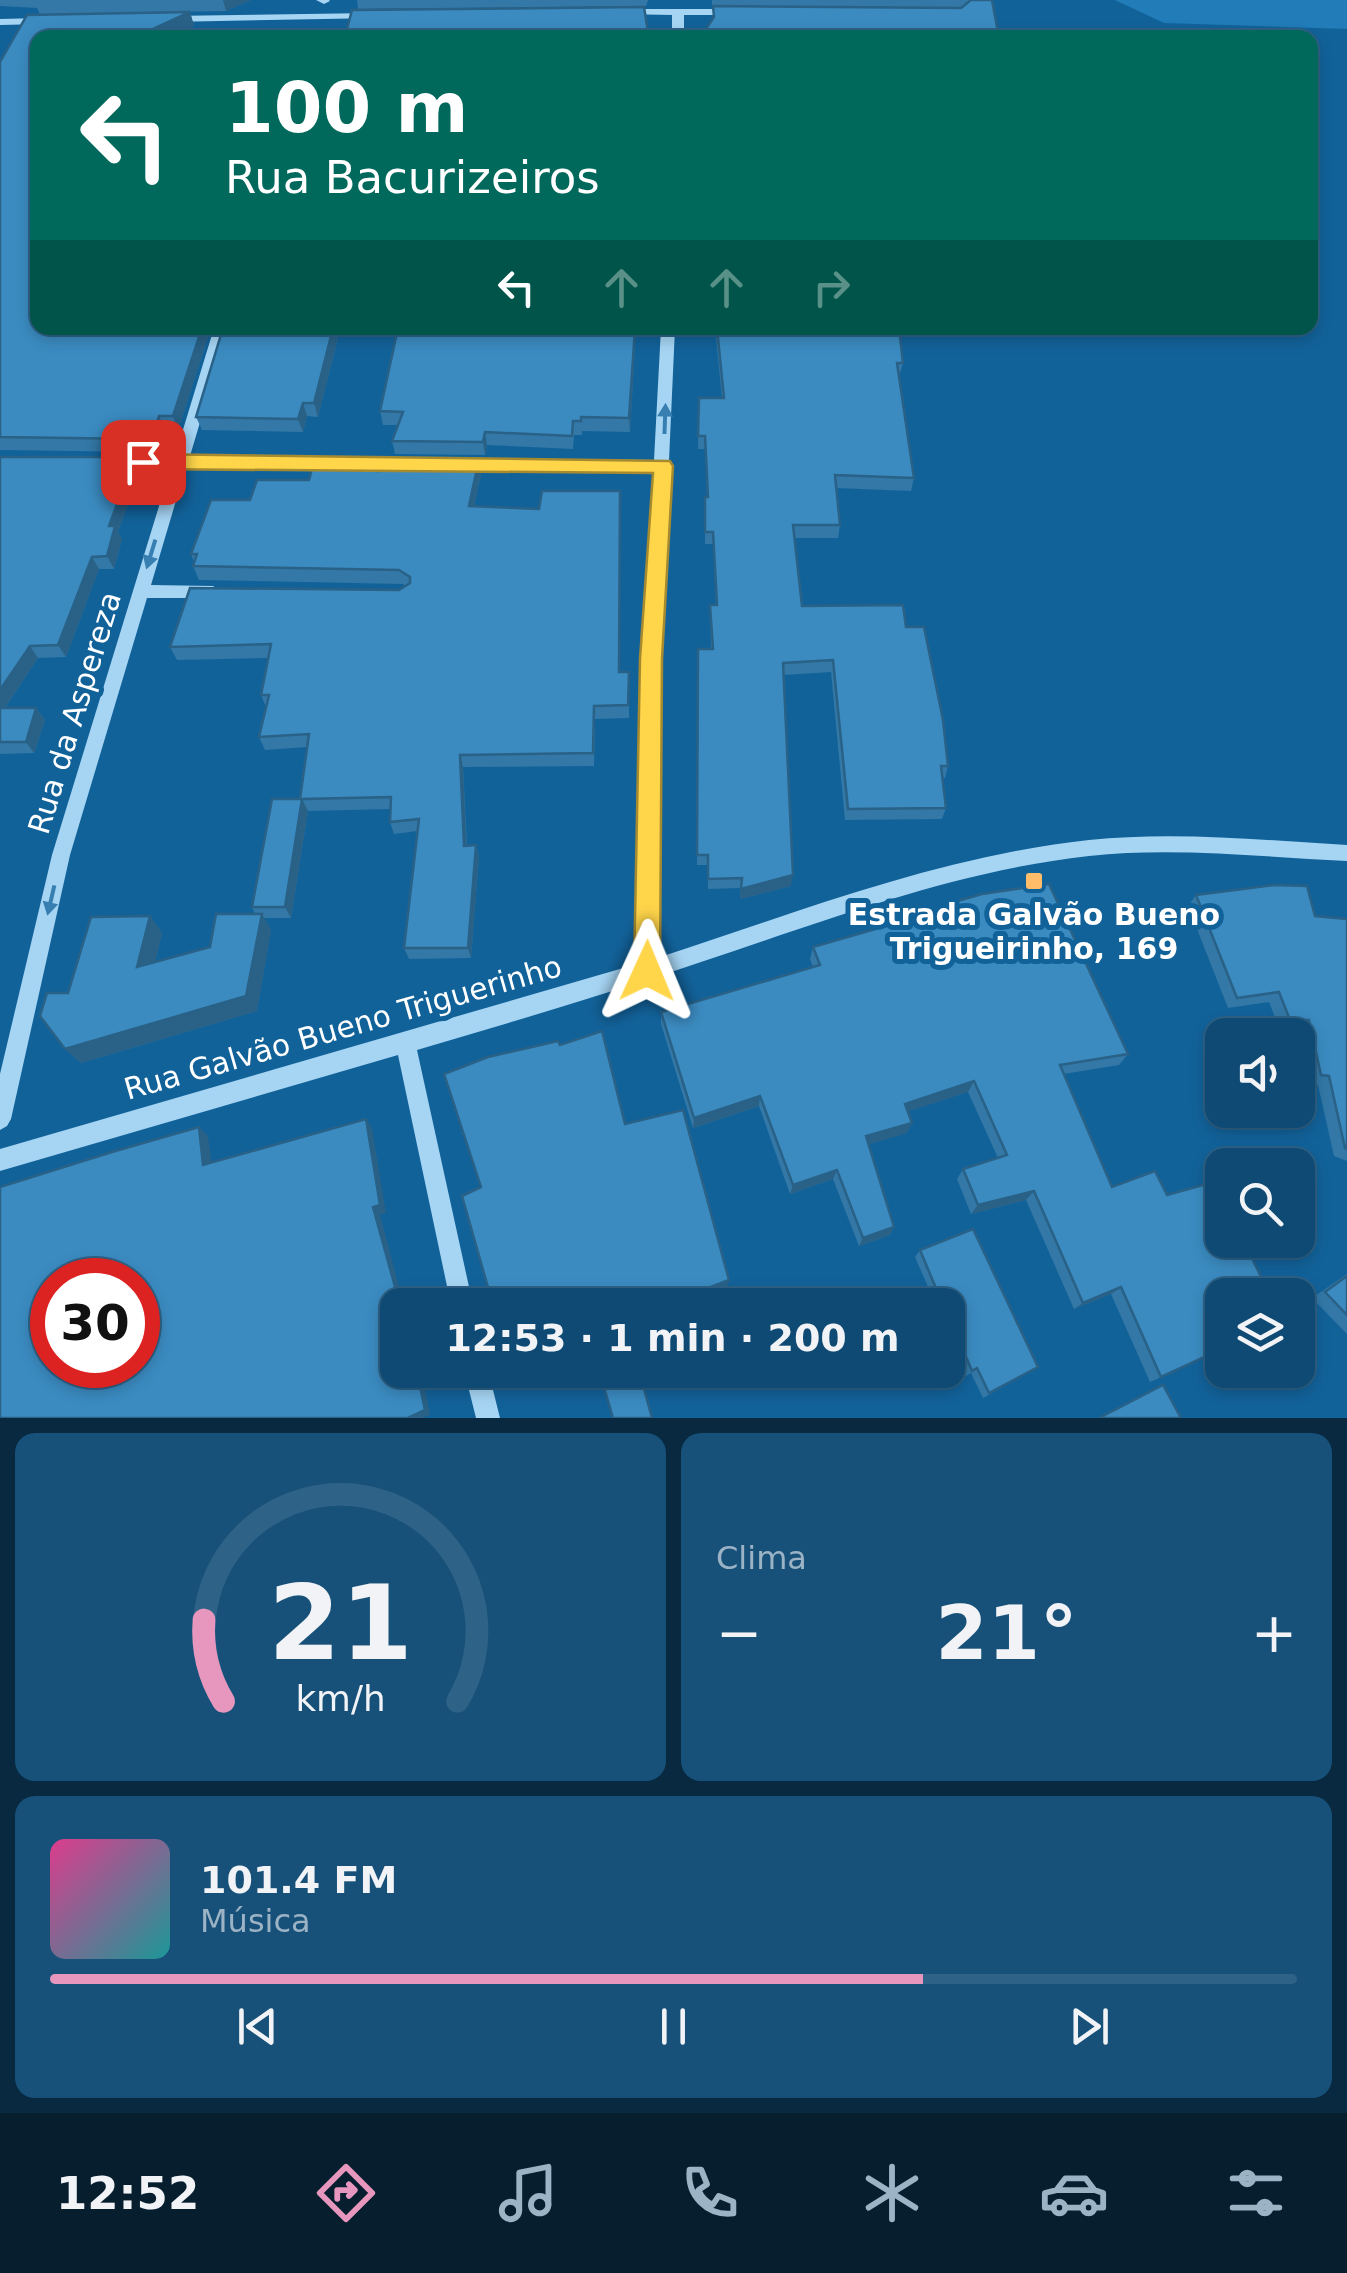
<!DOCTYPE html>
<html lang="pt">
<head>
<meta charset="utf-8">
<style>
	body { margin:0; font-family:"DejaVu Sans",sans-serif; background:#175179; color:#f1f3f6; height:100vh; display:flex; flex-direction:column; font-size:38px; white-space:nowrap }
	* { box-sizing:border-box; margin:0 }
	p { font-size:32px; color:#9bb3c5 }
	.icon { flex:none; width:55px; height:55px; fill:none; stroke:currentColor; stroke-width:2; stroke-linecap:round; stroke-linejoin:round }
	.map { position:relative; height:1418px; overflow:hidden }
	.details { display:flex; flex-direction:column; gap:15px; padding:15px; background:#082940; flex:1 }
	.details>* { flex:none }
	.guide { position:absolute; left:30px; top:30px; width:1288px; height:305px; border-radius:20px; box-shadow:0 5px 15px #0003,0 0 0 2px #2e6286; background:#00695c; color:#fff; overflow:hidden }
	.fabs { position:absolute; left:1205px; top:1018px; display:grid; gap:20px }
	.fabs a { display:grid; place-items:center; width:110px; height:110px; border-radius:20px; background:#0e4a74; box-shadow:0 5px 15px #0003,0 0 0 2px #2e6286; font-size:50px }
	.speed { position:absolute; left:30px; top:1258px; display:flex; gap:20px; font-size:50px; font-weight:700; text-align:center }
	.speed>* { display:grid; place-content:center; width:130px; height:130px; border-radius:50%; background:#0e4a74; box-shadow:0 5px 15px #0003,0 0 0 2px #2e6286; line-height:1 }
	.speed .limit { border:15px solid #d22; background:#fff; color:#111 }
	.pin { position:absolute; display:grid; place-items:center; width:85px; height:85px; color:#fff; margin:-42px; border-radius:20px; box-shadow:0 5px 15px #0006 }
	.me { position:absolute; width:110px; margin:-55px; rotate:1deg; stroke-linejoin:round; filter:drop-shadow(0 0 8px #0008) }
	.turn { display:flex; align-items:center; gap:35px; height:210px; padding:0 30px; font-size:45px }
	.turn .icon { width:130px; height:130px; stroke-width:2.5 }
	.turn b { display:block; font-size:70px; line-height:85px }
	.lanes { display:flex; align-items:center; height:95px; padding:0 30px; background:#0003; justify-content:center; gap:50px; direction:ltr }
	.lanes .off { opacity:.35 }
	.big { font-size:75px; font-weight:600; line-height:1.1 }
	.details .widget { flex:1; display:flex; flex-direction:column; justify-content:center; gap:15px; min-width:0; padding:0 35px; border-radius:20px; background:#175179 }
	.details .dial { align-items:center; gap:0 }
	.dial svg { height:260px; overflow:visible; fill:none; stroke:#2e6286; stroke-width:7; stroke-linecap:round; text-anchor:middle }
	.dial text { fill:#f1f3f6; stroke:none }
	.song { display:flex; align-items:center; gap:30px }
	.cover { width:120px; height:120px; border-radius:15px; background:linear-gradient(135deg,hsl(330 70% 55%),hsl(180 70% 35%)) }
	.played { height:10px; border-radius:5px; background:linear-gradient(90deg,#e797bd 70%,#2e6286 70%) }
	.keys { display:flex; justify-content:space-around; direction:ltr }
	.heat { display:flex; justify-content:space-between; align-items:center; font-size:55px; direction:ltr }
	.details .tiles { flex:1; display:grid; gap:15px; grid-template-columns:1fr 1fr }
	.widget:last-child { grid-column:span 2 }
	.trip { position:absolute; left:380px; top:1288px; width:585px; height:100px; border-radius:20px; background:#0e4a74; box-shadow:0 5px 15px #0003,0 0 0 2px #2e6286; font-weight:600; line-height:100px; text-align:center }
	.menu { display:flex; height:160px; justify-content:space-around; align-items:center; background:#061e2e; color:#9bb3c5 }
	.menu .icon { width:70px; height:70px }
	.menu .selected { color:#e797bd }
	.menu b { font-size:45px; color:#f1f3f6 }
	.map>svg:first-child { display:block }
	.green { fill:#217cb8 }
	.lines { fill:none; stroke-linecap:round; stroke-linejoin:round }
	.minor { fill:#a6d5f4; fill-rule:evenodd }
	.wall { fill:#3378a6 }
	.shaded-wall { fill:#296187 }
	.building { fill:#3b8bc1; stroke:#296187; stroke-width:2.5; fill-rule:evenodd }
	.oneway { fill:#377fb0 }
	.route { fill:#ffd54a; stroke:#a68a30; stroke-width:2.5 }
	.poi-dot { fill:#ffbd69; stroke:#12629a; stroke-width:4 }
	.labels { text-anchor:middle; stroke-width:10; stroke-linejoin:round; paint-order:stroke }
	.street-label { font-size:30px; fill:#fff; stroke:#12629a }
	.poi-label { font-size:30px; font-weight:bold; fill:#fff; stroke:#12629a }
</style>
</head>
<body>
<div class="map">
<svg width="1347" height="1418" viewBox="0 0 1347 1418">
	<rect width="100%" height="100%" fill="#12629a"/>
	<polygon class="green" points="1115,0 1347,0 1347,29 1164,23"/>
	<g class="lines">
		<g class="minor">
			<polygon points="316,0 329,0 330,1 324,4"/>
			<polygon points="624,9 733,9 739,12 733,15 684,15 684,38 672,38 672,15 620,14 618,12"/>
			<polygon points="373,13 377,14 377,18 169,22 163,19 169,16"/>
			<polygon points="0,19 43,18 49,21 43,24 0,25"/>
			<polygon points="214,328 228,328 190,456 404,457 412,463 404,469 186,467 151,585 213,586 221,592 213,598 147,598 70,855 11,1119 7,1126 0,1130 0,1074 52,855 171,467 115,467 107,461 115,455 175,456"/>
			<path d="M661 328H675L660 659 657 958C799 912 940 856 1089 840 1174 831 1262 840 1347 845V861C1261 857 1174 847 1089 856 954 871 828 920 701 962 607 994 512 1022 417 1050L473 1305H451L398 1055 0 1171V1149L637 964 642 659 653 471 455 470 447 464 455 458 654 460Z"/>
			<polygon points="464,1370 488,1370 500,1418 476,1418"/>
		</g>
	</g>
	<g class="wall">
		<polygon points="0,0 251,0 226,11 49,14 190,12 194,26 185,30 649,38 38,38 38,328 211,328 178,430 165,429 160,447 149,446 147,452 0,450 0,62 40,14 37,8 0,6"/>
		<polygon points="357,0 648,0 646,6 358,9"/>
		<polygon points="712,0 992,0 999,38 713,18 713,6 881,8 712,6"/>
		<polygon points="223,328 636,328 630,432 582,431 582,435 574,435 573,449 487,445 485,455 395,454 392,441 398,425 383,425 380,411 398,330 340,330 318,417 307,416 303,432 202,430 196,417"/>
		<polygon points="700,328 899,328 903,363 899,377 914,478 911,491 836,488 840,525 838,538 794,538 802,606 906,627 948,766 945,778 942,778 946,808 942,819 845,820 831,672 784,675 791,886 740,899 741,888 708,889 708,865 697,865 698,649 711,649 710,605 716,605 713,544 705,544 705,497 707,497 705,449 698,449 699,398 722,398 715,328"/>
		<polygon points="0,457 134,457 140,471 118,532 122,539 114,569 99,569 66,657 38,658 5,708 36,708 45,720 34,753 0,754"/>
		<polygon points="479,459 481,473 474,507 539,509 620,491 620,672 629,672 629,718 595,719 594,766 463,767 467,845 476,845 479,857 471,958 409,959 404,948 417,831 394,834 390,822 390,809 308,811 291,918 264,918 271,930 257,1011 81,1063 65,1049 68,993 150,916 162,933 155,962 210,947 255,914 252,907 300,799 307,747 265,750 259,737 266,707 261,695 268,658 177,660 170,647 399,590 405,586 403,584 199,580 193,566 194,562 191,554 250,500 309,480"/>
		<polygon points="1196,895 1315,916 1347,919 1347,1161 1334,1156 1318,1085 1310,1084 1298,1029 1280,1030 1269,1002 1228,1008 1188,906"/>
		<polygon points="905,916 1128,1054 1119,1065 1064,1074 1112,1187 1222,1350 1150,1382 1111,1294 1074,1309 1026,1200 971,1214 957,1179 963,1169 998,1158 968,1092 908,1111 907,1133 868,1144 894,1227 890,1235 859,1246 833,1179 790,1194 759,1106 693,1128 661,1024 661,1012 813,967 810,959 813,947 903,921"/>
		<polygon points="920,1250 1038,1367 983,1398 971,1373 966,1376 948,1333 948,1305 936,1305 915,1257"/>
		<polygon points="1347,1274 1347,1334 1312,1298"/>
	</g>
	<g class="shaded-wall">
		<polygon points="223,0 251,0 226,11"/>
		<polygon points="190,12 194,26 167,38 151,30"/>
		<polygon points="202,328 211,328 178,430 173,416"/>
		<polygon points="333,328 339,328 340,330 318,417 314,403"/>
		<polygon points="635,328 636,328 630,432 629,418"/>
		<polygon points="303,403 307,416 303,432 298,419"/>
		<polygon points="159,416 165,429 160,447 154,433"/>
		<polygon points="485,432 487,445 485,455 483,442"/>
		<polygon points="143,433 149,446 147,452 141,439"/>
		<polygon points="134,457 140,471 118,532 122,539 114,569 107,556 109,526"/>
		<polygon points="479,459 481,473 471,521 469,506"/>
		<polygon points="92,557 99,569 66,657 58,645"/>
		<polygon points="30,646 38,658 0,715 0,690"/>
		<polygon points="36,708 45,720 34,753 26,742"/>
		<polygon points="460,755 463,767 467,857 464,846"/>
		<polygon points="302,799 308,811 291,918 285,907"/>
		<polygon points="476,845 479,857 471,958 468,948"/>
		<polygon points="793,875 791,886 740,899 741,889"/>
		<polygon points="262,914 271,930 257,1011 81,1063 65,1049"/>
		<polygon points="150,916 162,933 150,983 137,967"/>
		<polygon points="974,1081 968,1092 900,1114 905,1104"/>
		<polygon points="760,1096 759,1106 693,1128 694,1118"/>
		<polygon points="366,1119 372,1128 386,1213 380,1215 404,1305 400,1305 373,1207"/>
		<polygon points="912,1123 907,1133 862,1146 866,1136"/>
		<polygon points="199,1127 208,1136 213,1174 203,1165"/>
		<polygon points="837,1170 833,1179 790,1194 793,1185"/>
		<polygon points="1034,1191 1026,1200 971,1214 978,1205"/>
		<polygon points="894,1227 890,1235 859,1246 863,1238"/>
		<polygon points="729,1280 727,1288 682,1305 664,1305"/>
		<polygon points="1121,1287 1111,1294 1074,1309 1083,1303"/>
		<polygon points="423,1370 427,1370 430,1380 424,1383 430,1415 423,1418 408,1418 418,1377"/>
	</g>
	<g class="building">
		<polygon points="971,0 992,0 999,38 700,38 714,17 713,6 961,8"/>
		<polygon points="644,7 649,38 38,38 38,328 202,328 173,416 159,416 154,433 143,433 141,439 0,437 0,62 27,15 190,12 151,30 316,30 347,29 352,10"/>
		<polygon points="223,328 333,328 314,403 303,403 298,419 196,417"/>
		<polygon points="398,328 635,328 629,418 581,417 581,421 573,421 572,436 485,432 483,442 392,441 403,412 380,411"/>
		<polygon points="717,328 899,328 903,363 897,363 914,478 835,475 840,525 793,525 802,606 903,605 906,627 924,627 943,720 948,766 941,766 946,808 848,809 833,660 783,663 793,875 741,889 742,878 708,879 708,855 697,855 698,649 713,649 710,605 717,605 713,532 705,532 705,497 708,497 705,436 698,436 699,398 724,398"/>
		<polygon points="0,457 134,457 109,526 115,526 107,556 92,557 58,645 30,646 0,690"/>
		<polygon points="385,458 479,459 469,506 539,509 542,491 620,491 619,672 629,672 628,705 594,706 593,753 460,755 464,846 476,845 468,948 404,948 419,819 390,822 391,797 302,799 285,907 252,907 272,799 300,799 309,734 259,737 269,695 261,695 271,644 170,647 190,588 399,590 410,583 410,577 399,570 193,566 197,554 191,554 211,500 250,500 257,480 309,480 312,469 380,471"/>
		<polygon points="0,708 36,708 26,742 0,742"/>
		<polygon points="1049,884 1128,1054 1060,1065 1112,1187 1155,1171 1167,1195 1214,1182 1222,1199 1222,1240 1243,1240 1270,1295 1222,1295 1222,1349 1161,1377 1121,1287 1083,1303 1034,1191 978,1205 963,1169 1007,1155 974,1081 905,1104 912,1123 866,1136 894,1227 863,1238 837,1170 793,1185 760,1096 694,1118 661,1012 820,965 813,947 907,920 905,916 982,894"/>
		<polygon points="1274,885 1307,886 1315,916 1347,919 1347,1149 1345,1148 1329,1076 1321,1075 1309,1020 1290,1020 1279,992 1237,998 1196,895"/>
		<polygon points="216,914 262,914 246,996 65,1049 40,1016 47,993 68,993 91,917 150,916 137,967 210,947"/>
		<polygon points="602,1031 625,1124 683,1110 729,1280 664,1305 493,1305 462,1196 481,1187 444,1074 488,1057 558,1041 560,1045"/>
		<path d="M366 1119 380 1205 373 1207 400 1305H398V1370H423L424 1375 418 1377 425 1410 408 1418H0V1187L112 1152 199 1127 203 1165ZM52 1280H138V1365H52Z"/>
		<polygon points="973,1229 1038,1367 989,1393 977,1368 972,1371 948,1314 948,1305 943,1305 920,1250"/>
		<polygon points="1347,1276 1347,1315 1325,1292"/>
		<polygon points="599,1370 639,1370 652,1418 613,1418"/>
		<polygon points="1163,1385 1181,1418 1099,1418"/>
	</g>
	<defs><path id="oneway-solid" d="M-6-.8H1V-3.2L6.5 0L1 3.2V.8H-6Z" transform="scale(2.5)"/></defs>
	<g class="oneway">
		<use href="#oneway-solid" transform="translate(665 419) rotate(-88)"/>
		<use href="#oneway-solid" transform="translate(151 554) rotate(107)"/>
		<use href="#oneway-solid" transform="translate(51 900) rotate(103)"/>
	</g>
	<polygon class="route" points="143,454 670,461 673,466 662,659 660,971 656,979 647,983 638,979 634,971 640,659 653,473 143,469 133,462"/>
	<rect class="poi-dot" x="1024" y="871" width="20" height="20" rx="5"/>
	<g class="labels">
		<g class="street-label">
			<text transform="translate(75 713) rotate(-73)" y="10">Rua da Aspereza</text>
			<text transform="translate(343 1028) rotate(-16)" y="10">Rua Galvão Bueno Triguerinho</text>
		</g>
		<g class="poi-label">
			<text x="1034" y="925">Estrada Galvão Bueno<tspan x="1034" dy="34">Trigueirinho, 169</tspan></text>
		</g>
	</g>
</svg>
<div class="fabs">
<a><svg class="icon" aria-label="sound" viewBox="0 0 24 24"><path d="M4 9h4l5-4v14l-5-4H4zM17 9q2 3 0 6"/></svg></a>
<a><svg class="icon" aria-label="search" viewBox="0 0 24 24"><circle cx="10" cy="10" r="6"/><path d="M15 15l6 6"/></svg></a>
<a><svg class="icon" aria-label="layers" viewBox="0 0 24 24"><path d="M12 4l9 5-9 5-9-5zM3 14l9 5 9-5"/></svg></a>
</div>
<div class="speed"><div class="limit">30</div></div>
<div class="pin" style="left:143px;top:462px;background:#d93025"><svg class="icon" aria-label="arrive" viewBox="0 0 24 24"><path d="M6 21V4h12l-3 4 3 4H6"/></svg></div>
<svg class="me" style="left:647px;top:971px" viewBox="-20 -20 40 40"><path d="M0-17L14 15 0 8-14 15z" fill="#ffd54a" stroke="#fff" stroke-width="4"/></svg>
<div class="trip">12:53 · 1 min · 200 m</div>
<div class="guide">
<div class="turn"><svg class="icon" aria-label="left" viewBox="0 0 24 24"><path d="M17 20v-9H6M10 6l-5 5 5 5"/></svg><div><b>100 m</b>Rua Bacurizeiros</div></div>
<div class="lanes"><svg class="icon" aria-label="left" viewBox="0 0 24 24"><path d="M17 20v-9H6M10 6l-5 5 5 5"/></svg><svg class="icon off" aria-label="ahead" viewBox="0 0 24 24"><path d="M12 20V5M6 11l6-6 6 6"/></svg><svg class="icon off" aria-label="ahead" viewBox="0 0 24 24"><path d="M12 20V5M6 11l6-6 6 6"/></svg><svg class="icon off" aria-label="right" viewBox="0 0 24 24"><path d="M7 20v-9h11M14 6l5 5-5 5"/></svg></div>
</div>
</div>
<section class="details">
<div class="tiles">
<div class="widget dial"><svg viewBox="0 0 100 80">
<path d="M14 69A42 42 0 1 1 86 69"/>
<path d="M14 69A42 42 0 0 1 8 44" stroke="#e797bd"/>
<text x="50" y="56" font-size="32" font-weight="700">21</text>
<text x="50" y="72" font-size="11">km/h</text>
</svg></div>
<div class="widget"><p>Clima</p>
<div class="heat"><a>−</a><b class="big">21°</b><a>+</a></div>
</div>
<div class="widget">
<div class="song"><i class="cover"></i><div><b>101.4 FM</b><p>Música</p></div></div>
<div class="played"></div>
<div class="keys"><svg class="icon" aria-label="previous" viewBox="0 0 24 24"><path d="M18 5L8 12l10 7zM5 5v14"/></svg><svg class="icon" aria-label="pause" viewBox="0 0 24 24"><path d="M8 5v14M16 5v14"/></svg><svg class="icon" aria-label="next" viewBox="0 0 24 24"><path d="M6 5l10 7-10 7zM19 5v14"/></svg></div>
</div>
</div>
</section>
<nav class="menu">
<b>12:52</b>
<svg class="icon selected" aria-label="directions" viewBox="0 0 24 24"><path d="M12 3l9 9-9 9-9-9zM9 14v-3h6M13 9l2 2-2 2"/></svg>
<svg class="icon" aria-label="music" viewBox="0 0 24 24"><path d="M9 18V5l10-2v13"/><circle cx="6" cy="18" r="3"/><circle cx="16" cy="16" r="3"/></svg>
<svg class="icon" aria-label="phone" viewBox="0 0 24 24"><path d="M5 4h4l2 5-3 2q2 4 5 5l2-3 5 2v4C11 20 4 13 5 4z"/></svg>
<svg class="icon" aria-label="climate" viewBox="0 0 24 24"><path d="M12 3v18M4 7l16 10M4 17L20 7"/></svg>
<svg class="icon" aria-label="car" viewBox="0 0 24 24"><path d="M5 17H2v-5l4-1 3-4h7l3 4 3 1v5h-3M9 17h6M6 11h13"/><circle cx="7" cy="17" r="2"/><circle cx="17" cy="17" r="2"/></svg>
<svg class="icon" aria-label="filters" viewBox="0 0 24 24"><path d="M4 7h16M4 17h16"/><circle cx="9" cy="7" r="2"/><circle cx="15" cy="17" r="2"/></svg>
</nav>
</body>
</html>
